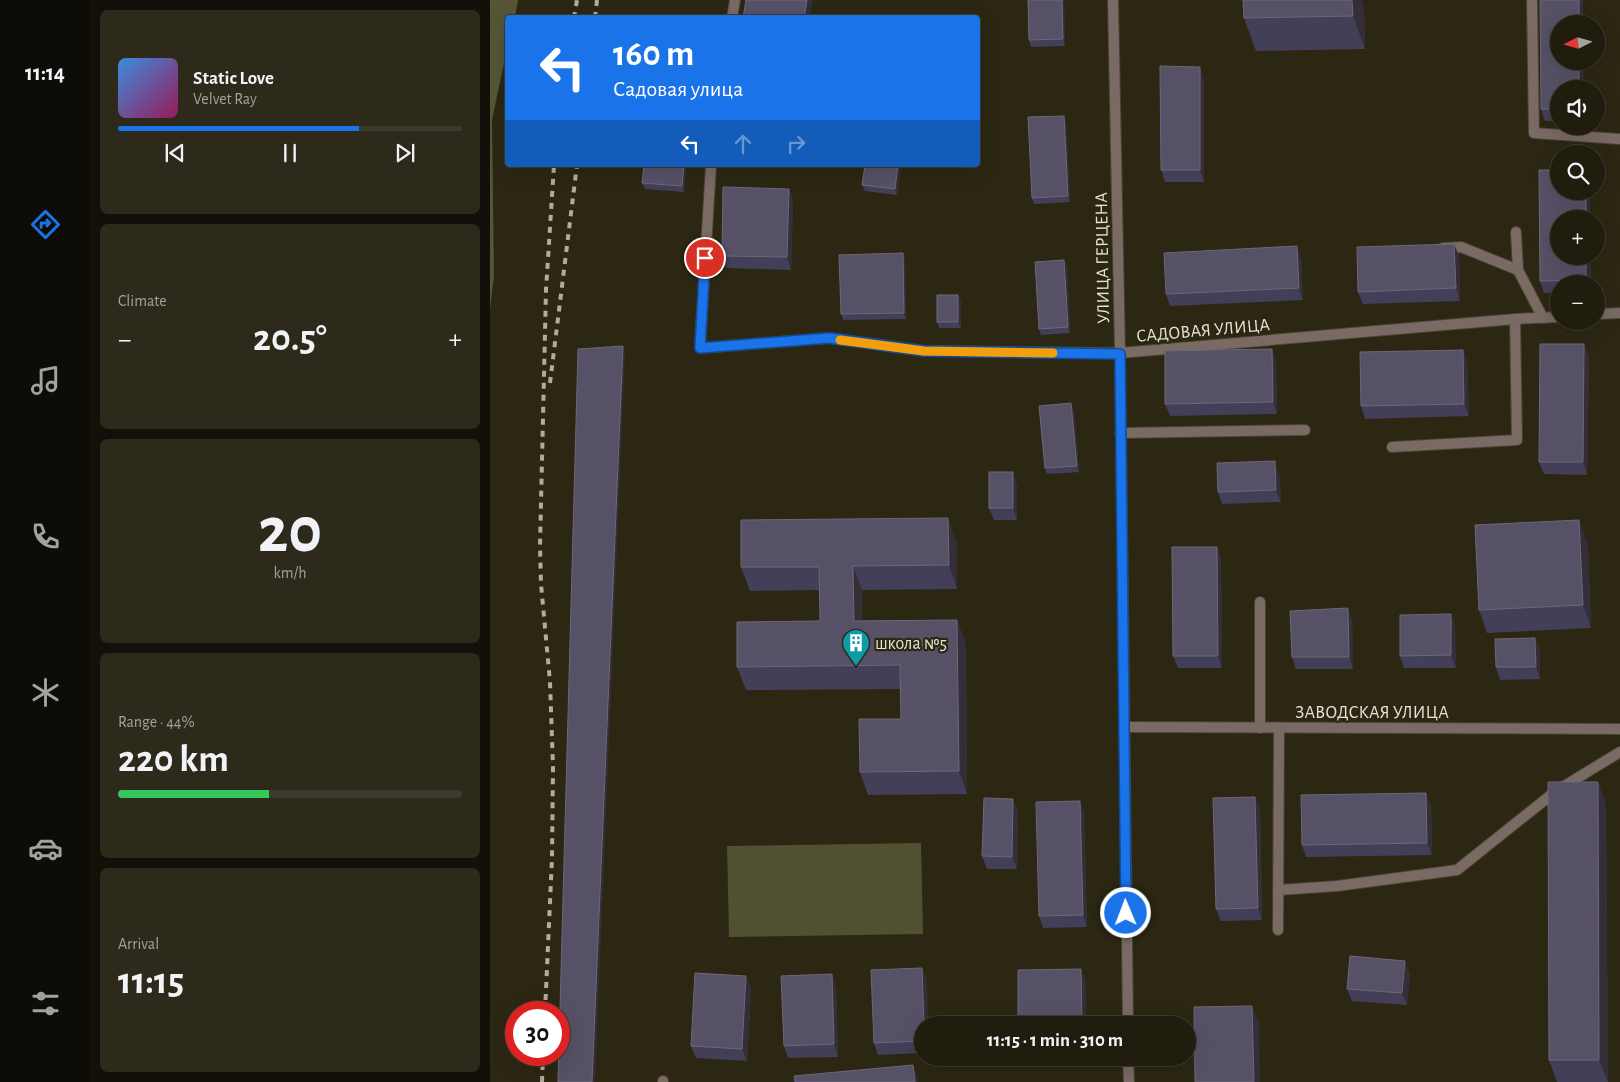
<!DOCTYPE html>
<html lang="en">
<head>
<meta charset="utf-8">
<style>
	body { margin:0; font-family:"Alegreya Sans",sans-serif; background:#2d2a1c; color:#f1f3f6; height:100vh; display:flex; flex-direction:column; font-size:19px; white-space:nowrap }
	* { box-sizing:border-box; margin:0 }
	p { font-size:16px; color:#a2a29e }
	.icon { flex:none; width:28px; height:28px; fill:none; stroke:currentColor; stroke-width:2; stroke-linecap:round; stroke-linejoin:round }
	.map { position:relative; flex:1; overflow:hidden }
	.drawer { display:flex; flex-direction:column; gap:10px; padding:10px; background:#121008; width:400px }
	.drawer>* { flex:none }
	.guide { position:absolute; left:15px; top:15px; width:475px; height:152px; border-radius:5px; box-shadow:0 5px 20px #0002,0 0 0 1px #3d3b2e; background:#1a73e8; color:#fff; overflow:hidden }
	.needle { width:32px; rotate:264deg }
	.controls { position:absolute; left:1060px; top:15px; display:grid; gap:10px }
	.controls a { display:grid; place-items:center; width:55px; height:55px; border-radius:50%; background:#201d0e; box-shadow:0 5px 20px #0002,0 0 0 1px #3d3b2e; font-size:25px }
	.speed { position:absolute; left:15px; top:1001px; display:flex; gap:10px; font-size:25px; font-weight:700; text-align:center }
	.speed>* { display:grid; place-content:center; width:65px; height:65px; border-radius:50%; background:#201d0e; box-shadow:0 5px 20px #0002,0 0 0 1px #3d3b2e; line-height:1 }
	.speed .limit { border:8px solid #d22; background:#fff; color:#111 }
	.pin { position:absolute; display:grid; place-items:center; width:42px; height:42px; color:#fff; margin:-21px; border:2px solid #fff; border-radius:50%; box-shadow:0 1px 5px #0007 }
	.me { position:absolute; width:55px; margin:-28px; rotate:359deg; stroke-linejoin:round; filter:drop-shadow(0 0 4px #0008) }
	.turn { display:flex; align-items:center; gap:18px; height:105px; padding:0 25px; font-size:22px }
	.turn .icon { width:65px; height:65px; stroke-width:2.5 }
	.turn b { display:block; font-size:35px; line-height:42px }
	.lanes { display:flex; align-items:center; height:48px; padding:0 25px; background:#0003; justify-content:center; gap:25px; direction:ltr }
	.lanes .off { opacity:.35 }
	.big { font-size:38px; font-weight:700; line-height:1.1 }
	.drawer .widget { flex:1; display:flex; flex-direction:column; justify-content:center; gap:8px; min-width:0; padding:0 18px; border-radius:8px; background:#2d2a1c }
	.drawer .dial { align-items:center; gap:0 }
	.dial b { font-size:65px; line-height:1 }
	.song { display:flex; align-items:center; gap:15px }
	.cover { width:60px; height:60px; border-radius:8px; background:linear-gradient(135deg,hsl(210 70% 55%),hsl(330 70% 35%)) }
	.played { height:5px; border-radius:2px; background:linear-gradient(90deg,#1a73e8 70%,#3d3b2e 70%) }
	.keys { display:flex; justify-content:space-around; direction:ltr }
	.heat { display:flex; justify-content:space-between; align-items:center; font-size:28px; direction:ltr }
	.charge { height:8px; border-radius:4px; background:linear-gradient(90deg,#34c759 44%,#3d3b2e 0) }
	.trip { position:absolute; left:424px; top:1016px; width:282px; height:50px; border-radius:25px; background:#201d0e; box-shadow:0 5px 20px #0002,0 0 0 1px #3d3b2e; font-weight:700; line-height:50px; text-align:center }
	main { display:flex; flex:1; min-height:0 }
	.menu { display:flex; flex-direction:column; width:90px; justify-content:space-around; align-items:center; background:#0d0c06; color:#a2a29e }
	.menu .icon { width:35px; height:35px }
	.menu .on { color:#1a73e8 }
	.menu b { font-size:22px; color:#f1f3f6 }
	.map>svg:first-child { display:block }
	.green { fill:#505131 }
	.forest { fill:#545636 }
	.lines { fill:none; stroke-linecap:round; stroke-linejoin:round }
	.lane-casing { stroke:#494532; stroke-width:12 }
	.street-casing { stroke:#494532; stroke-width:12 }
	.lane { stroke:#796a63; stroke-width:10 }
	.street { stroke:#796a63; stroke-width:10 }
	.rail { stroke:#afad9e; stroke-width:4; stroke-dasharray:6 6; stroke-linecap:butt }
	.wall { fill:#443f59 }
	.shaded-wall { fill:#332e37 }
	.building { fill:#565166; stroke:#6c6878 }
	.route-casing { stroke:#114b97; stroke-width:12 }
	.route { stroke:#1a73e8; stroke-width:9 }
	.slow { stroke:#f59e0b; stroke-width:9 }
	.labels { text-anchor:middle; stroke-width:4.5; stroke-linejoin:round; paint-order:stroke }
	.street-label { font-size:18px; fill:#e6e4d7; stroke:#2b2713 }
	.poi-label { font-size:18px; fill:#e6e4d7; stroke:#2b2713; text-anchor:start }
</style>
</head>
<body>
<main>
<nav class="menu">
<b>11:14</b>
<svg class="icon on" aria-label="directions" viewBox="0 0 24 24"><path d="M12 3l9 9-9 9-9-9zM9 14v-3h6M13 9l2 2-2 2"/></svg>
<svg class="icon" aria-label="music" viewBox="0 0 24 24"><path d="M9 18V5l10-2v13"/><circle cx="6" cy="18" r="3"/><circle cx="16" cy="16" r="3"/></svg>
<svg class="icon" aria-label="phone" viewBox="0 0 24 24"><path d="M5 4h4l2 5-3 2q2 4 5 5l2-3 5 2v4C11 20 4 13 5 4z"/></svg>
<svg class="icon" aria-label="climate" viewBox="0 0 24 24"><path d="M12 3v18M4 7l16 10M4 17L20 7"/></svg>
<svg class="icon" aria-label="car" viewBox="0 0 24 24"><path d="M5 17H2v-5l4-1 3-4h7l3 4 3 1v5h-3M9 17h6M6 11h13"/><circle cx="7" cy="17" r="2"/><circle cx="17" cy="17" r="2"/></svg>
<svg class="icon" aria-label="filters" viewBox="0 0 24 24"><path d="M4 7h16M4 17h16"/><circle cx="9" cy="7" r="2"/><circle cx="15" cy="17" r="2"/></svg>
</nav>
<section class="drawer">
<div class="widget">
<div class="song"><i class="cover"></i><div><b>Static Love</b><p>Velvet Ray</p></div></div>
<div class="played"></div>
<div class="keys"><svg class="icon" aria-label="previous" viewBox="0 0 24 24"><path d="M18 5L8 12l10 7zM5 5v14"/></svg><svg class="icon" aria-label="pause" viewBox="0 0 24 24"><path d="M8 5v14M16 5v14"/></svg><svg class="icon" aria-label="next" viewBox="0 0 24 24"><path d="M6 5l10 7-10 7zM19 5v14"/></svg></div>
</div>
<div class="widget"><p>Climate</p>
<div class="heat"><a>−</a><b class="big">20.5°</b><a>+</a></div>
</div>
<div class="widget dial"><b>20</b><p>km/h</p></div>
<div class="widget"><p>Range · 44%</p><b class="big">220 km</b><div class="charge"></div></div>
<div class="widget"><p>Arrival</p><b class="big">11:15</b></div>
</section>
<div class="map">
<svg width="1130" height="1082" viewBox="0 0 1130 1082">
	<rect width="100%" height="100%" fill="#2b2713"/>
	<polygon class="green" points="431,843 433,934 239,937 237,846"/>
	<polygon class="forest" points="0,0 28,0 25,17 18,18 17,49 2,120 4,276 0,309"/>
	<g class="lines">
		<defs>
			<g id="lane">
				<polyline points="1042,0 1044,133 1130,139"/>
				<polyline points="1026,232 1028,270 1053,318"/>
				<polyline points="953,248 971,247 1028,270"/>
				<polyline points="630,433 815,430"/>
				<polyline points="902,447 1027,440 1025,319"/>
				<polyline points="770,602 770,728"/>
				<polyline points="788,890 847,886 967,870 1066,791 1130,752"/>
				<polyline points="788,930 789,728"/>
			</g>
			<g id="street">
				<polyline points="623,0 630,353 638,1025"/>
				<polyline points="242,18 245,0"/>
				<polyline points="221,165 210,348 339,338 434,351 630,353 1025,319 1069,317"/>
				<polyline points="1106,314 1130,313"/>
				<polyline points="635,727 1130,729"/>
				<polyline points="638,1058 639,1082"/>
				<polyline points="173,1082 173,1081"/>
			</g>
		</defs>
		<use href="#lane" class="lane-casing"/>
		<use href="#street" class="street-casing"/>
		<use href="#lane" class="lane"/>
		<use href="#street" class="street"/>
		<g class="rail">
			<polyline points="84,18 87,0"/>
			<polyline points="105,18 107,0"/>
			<polyline points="60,383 87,165"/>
			<polyline points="55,1012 62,858 63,767 60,682 51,584 50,546 56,290 64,165"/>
			<polyline points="52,1082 53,1055"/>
		</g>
	</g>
	<g class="wall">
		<polygon points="538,0 574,0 575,46 541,47 539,40"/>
		<polygon points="753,0 871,0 874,9 875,49 766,51 754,18"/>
		<polygon points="1093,2 1069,89 1069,121 1055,121 1051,109"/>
		<polygon points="714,79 714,182 675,182 671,170"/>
		<polygon points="574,116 576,122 580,202 544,204 542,198"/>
		<polygon points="196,165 194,192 155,189 152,183"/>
		<polygon points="375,165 411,165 407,195 375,191 372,185"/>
		<polygon points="1049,170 1069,170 1069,191 1100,191 1100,219 1069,219 1069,256 1100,256 1101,284 1069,284 1069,293 1054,293 1050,281"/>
		<polygon points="299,189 303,201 301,270 236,268 232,256"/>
		<polygon points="964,244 969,256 970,301 873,304 868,292"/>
		<polygon points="413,253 415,259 416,319 353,320 351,314"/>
		<polygon points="811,258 813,300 680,306 676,294"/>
		<polygon points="574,260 577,266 580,333 551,335 549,329"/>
		<polygon points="471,301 471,328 449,328 447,322"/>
		<polygon points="973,350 977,362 979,416 875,419 871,406"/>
		<polygon points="1099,356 1097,475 1054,474 1049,462"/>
		<polygon points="786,361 787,414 680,416 675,404"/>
		<polygon points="584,409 589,472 557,474 555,468"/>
		<polygon points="789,473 791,502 732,504 728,492"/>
		<polygon points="527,485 527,520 504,520 499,508"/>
		<polygon points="467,542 467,589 372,590 372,621 476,643 477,794 378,795 370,772 411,719 410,689 256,690 247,667 330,621 330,590 260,591 251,567"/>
		<polygon points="1098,544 1101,628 997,633 989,610"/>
		<polygon points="727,547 731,559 732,668 688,668 683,656"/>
		<polygon points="862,620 863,669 806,669 802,657"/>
		<polygon points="965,626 966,668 914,668 910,656"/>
		<polygon points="1050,650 1050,679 1010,680 1006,667"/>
		<polygon points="1108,782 1116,805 1118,1082 1067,1082 1059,1060"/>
		<polygon points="941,806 942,855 816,857 812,845"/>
		<polygon points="770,809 772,920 731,921 726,909"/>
		<polygon points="528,811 527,869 497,869 492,856"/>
		<polygon points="594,813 597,927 553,928 549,916"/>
		<polygon points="432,968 437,980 432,1025 432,1053 388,1055 384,1043"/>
		<polygon points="920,973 917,1005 862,1001 857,989"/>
		<polygon points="256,976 261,988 257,1061 206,1058 201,1046"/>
		<polygon points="346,987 348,1057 298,1058 294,1046"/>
	</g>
	<g class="shaded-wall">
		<polygon points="317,0 323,0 320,18 314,18"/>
		<polygon points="572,0 574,0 575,46 573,39"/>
		<polygon points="862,0 871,0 874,9 875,49 863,16"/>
		<rect x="1089" y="0" width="4" height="24"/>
		<rect x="1089" y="61" width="5" height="28"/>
		<polygon points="710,67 714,79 714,182 710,170"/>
		<polygon points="574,116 576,122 580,202 578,196"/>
		<polygon points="194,165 196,165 194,192 192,186"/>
		<polygon points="408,165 411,165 407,195 405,189"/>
		<polygon points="299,189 303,201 301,270 297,257"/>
		<rect x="1096" y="191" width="4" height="28"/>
		<polygon points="964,244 969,256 970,301 966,288"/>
		<polygon points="807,246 811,258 813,300 809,288"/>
		<polygon points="413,253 415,259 416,319 414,313"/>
		<polygon points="1096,256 1100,256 1101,284 1097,284 1096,280"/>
		<polygon points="574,260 577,266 580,333 578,327"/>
		<polygon points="468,295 471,301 471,328 468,322"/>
		<polygon points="1094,344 1099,356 1097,475 1093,462"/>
		<polygon points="133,346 135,352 105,1082 102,1082"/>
		<polygon points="782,349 786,361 787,414 783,402"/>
		<polygon points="973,350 977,362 979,416 974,404"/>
		<polygon points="581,403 584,409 589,472 587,466"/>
		<polygon points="785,461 789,473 791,502 786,490"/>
		<polygon points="523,472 527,485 527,520 523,508"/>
		<polygon points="458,518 467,542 467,589 459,565"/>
		<polygon points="1089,520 1098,544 1101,628 1093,605"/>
		<polygon points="727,547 731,559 732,668 728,656"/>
		<polygon points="363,566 372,590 372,644 364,621"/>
		<polygon points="858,608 862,620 863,669 859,657"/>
		<polygon points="961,614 965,626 966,668 961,655"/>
		<polygon points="467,620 476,643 477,794 469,771"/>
		<polygon points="1045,638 1050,650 1050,679 1046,667"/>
		<polygon points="1108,782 1116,805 1118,1082 1109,1060"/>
		<polygon points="936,793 941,806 942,855 937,843"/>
		<polygon points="765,797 770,809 772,920 768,908"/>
		<polygon points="523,799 528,811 527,869 522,857"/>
		<polygon points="590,801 594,813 597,927 593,915"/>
		<polygon points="915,961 920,973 917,1005 912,993"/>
		<polygon points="432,968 437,980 438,1025 434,1025"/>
		<polygon points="591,969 596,981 596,1025 592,1025"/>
		<polygon points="342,974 346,987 348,1057 344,1044"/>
		<polygon points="256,976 261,988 257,1061 252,1049"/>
		<polygon points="762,1006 769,1024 770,1082 764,1082"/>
		<polygon points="423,1065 429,1082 425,1082"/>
	</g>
	<g class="building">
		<polygon points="256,0 317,0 314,18 253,18"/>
		<polygon points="538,0 572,0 573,39 539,40"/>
		<polygon points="753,0 862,0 863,16 754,18"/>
		<polygon points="1050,0 1089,0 1089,24 1069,24 1069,61 1089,61 1089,89 1069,89 1069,109 1051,109"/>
		<polygon points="670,66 710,67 710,170 671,170"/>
		<polygon points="574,116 578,196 542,198 538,117"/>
		<polygon points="154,165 194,165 192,186 152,183"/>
		<polygon points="375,165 408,165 405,189 372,185"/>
		<polygon points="1049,170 1069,170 1069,191 1096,191 1096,219 1069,219 1069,256 1096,256 1096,280 1050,281"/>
		<polygon points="233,187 299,189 297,257 232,256"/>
		<polygon points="964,244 966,288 868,292 867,247"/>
		<polygon points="807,246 809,288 676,294 674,253"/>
		<polygon points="413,253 414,313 351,314 349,255"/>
		<polygon points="574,260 578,327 549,329 545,262"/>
		<rect x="447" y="295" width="21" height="27"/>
		<polygon points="1050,344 1094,344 1093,462 1049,462"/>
		<polygon points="133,346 102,1082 68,1082 88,349"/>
		<polygon points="782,349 783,402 675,404 675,351"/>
		<polygon points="973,350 974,404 871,406 870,352"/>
		<polygon points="581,403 587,466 555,468 549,406"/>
		<polygon points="785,461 786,490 728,492 727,463"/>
		<rect x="499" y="472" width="24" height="36"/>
		<polygon points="458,518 459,565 363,566 364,621 467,620 469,771 370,772 369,719 411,719 410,665 247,667 247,622 330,621 329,567 251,567 251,520"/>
		<polygon points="1089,520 1093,605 989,610 985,525"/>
		<polygon points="682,547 727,547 728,656 683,656"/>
		<polygon points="858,608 859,657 802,657 800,611"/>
		<polygon points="961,614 961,655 910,656 910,615"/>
		<polygon points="1045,638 1046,667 1006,667 1005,639"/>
		<polygon points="1058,782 1108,782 1109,1060 1059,1060"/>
		<polygon points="936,793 937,843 812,845 811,795"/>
		<polygon points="765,797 768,908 726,909 723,798"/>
		<polygon points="494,798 523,799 522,857 492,856"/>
		<polygon points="590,801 593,915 549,916 546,802"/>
		<polygon points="860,956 915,961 912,993 857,989"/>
		<polygon points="432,968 434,1025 432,1025 432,1041 384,1043 381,970"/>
		<polygon points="591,969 592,1025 528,1025 528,970"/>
		<polygon points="205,973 256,976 252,1049 201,1046"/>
		<polygon points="342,974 344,1044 294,1046 291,976"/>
		<polygon points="762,1006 764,1082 705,1082 704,1007"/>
		<polygon points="423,1065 425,1082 305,1082 304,1076"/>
	</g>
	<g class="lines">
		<defs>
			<polyline id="route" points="215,258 210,348 339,338 434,351 630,354 636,913"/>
		</defs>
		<use href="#route" class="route-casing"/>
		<use href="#route" class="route"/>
		<polyline class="slow" points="350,340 434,351 563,353"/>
	</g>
	<defs>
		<symbol id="building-pin" viewBox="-11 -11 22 30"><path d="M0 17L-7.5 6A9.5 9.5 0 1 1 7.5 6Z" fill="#0f9aa8" stroke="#2b2713"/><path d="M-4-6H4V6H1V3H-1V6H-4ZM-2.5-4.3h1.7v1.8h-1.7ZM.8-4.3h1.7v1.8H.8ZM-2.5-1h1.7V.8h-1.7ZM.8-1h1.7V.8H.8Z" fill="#fff"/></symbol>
	</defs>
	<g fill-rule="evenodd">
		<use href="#building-pin" x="350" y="627" width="32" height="43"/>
	</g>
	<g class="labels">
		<g class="street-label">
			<text transform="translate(612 258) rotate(-91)" y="6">УЛИЦА ГЕРЦЕНА</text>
			<text transform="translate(713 330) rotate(-5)" y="6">САДОВАЯ УЛИЦА</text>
			<text x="882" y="718">ЗАВОДСКАЯ УЛИЦА</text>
		</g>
		<g class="poi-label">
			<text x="385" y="649">школа №5</text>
		</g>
	</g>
</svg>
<div class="controls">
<a><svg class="needle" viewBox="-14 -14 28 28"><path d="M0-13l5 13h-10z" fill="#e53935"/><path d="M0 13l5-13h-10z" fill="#a2a29e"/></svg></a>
<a><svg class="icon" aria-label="sound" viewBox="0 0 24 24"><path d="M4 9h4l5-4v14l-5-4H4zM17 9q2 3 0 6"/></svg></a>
<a><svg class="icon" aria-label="search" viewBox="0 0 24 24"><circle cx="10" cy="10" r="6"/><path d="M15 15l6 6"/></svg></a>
<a>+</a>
<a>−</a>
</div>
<div class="speed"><div class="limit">30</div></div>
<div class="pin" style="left:215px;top:258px;background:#d93025"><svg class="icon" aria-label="arrive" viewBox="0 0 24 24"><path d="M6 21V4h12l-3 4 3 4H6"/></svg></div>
<svg class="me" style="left:636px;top:913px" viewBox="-20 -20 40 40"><circle r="17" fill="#1a73e8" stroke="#fff" stroke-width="3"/><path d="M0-11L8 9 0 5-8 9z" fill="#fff"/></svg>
<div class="trip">11:15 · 1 min · 310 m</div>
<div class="guide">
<div class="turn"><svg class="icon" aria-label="left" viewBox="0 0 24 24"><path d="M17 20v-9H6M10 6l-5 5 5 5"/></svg><div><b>160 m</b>Садовая улица</div></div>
<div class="lanes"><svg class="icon" aria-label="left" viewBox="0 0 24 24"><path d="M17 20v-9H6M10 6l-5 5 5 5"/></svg><svg class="icon off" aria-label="ahead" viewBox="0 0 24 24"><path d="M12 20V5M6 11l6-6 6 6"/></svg><svg class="icon off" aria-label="right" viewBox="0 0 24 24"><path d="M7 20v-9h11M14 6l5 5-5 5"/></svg></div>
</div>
</div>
</main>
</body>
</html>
